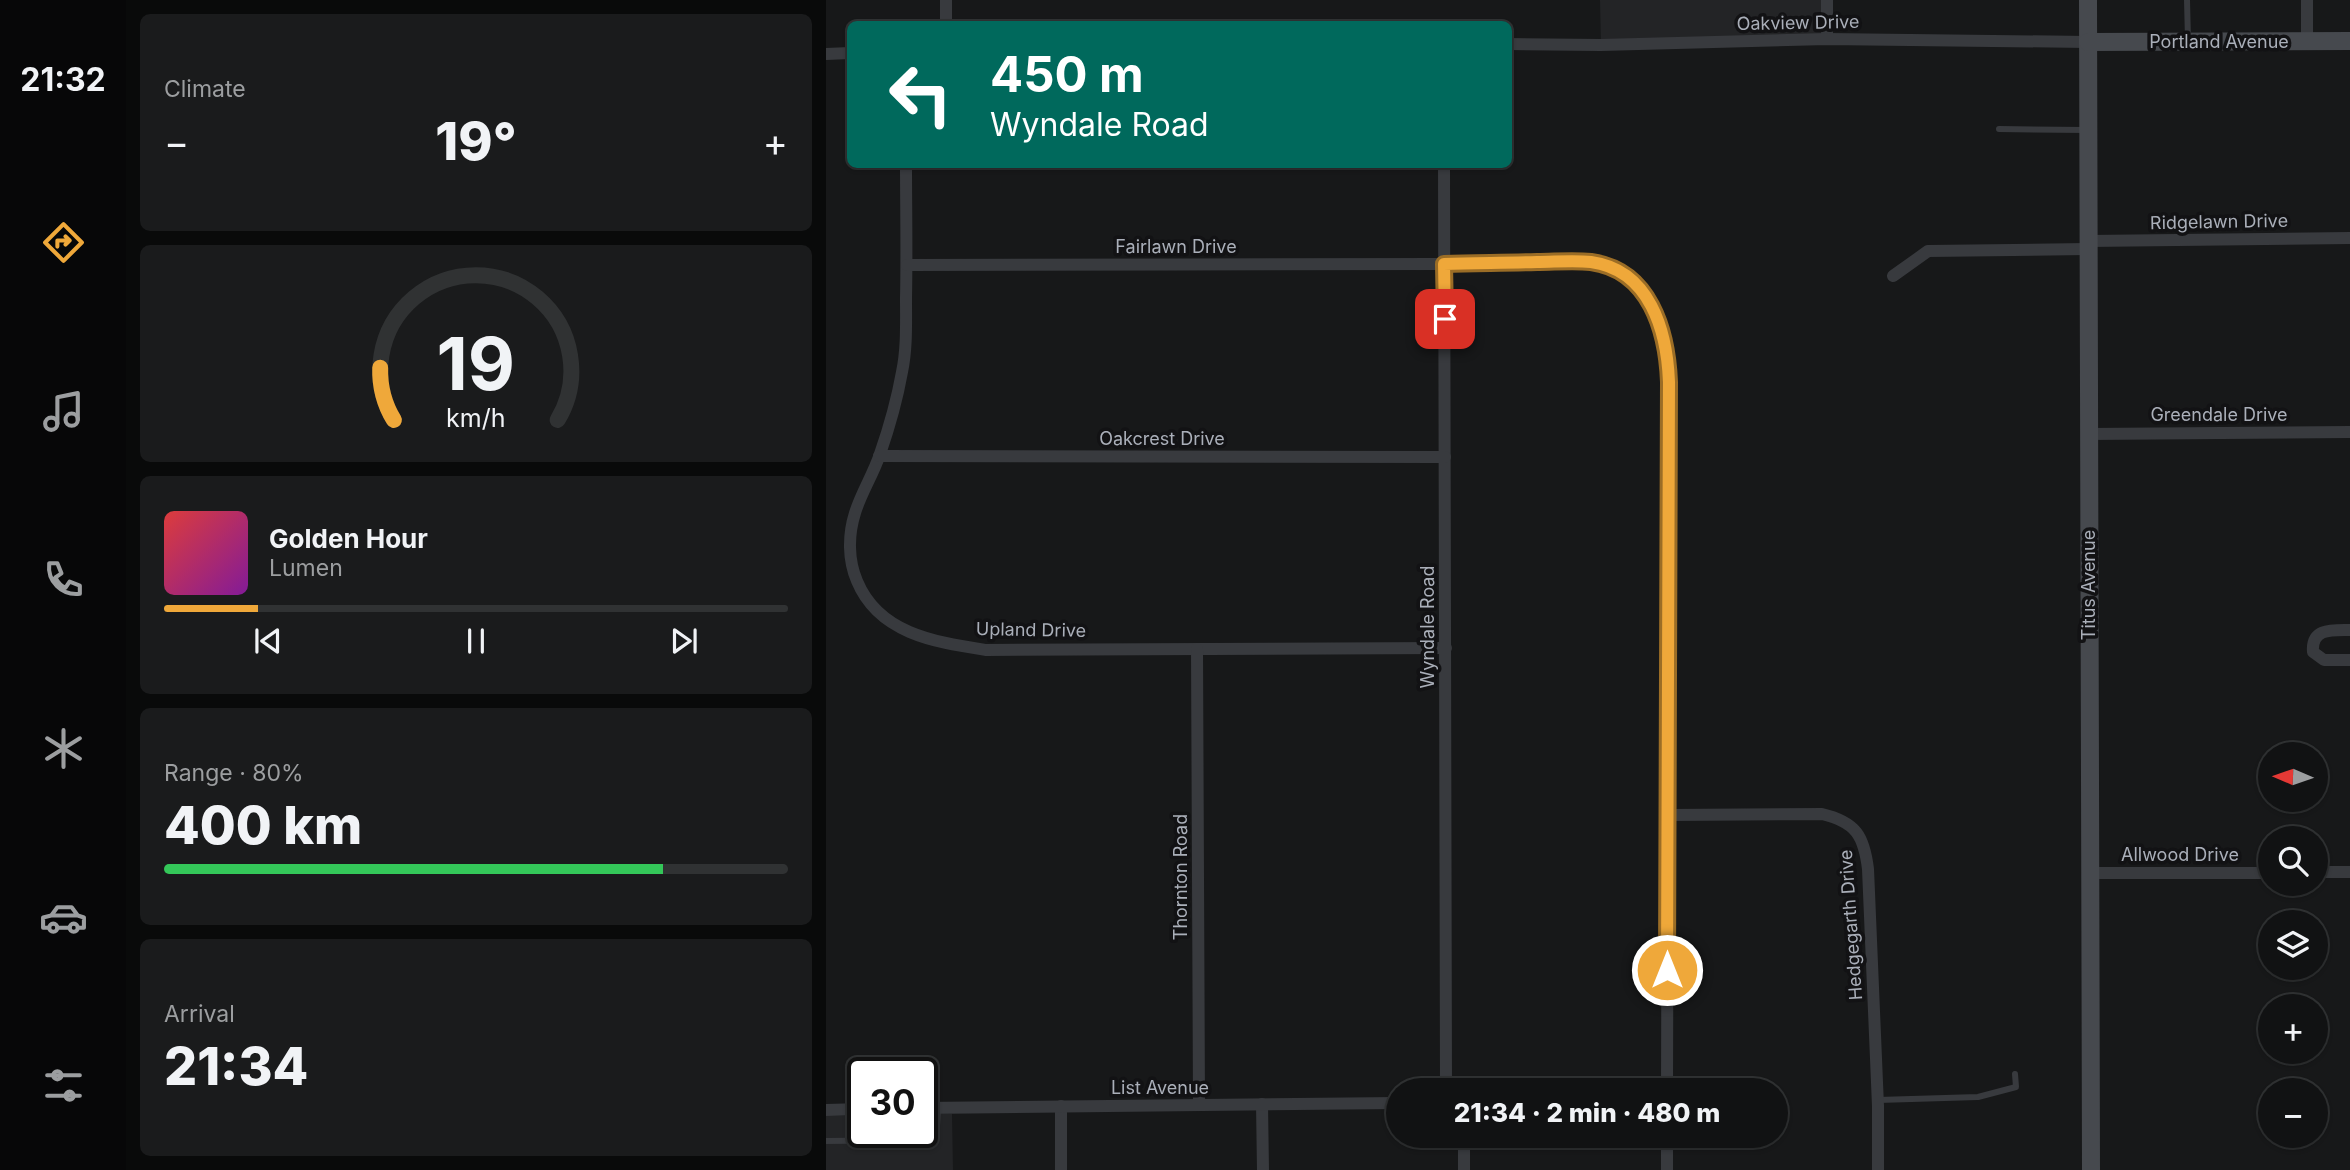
<!DOCTYPE html>
<html lang="en">
<head>
<meta charset="utf-8">
<style>
	body { margin:0; font-family:Inter,sans-serif; background:#1a1b1c; color:#f1f3f6; height:100vh; display:flex; flex-direction:column; font-size:26px; white-space:nowrap }
	* { box-sizing:border-box; margin:0 }
	p { font-size:23px; color:#9c9ea0 }
	.icon { flex:none; width:38px; height:38px; fill:none; stroke:currentColor; stroke-width:2; stroke-linecap:round; stroke-linejoin:round }
	.map { position:relative; flex:1; overflow:hidden }
	.details { display:flex; flex-direction:column; gap:14px; padding:14px; background:#090a0a; width:700px }
	.details>* { flex:none }
	.hud { position:absolute; left:21px; top:21px; width:665px; height:147px; border-radius:10px; box-shadow:0 2px 5px #0004,0 0 0 2px #303233; background:#00695c; color:#fff; overflow:hidden }
	.needle { width:46px; rotate:272deg }
	.fabs { position:absolute; left:1432px; top:742px; display:grid; gap:14px }
	.fabs a { display:grid; place-items:center; width:70px; height:70px; border-radius:50%; background:#111213; box-shadow:0 2px 5px #0004,0 0 0 2px #303233; font-size:35px }
	.speed { position:absolute; left:21px; top:1057px; display:flex; gap:14px; font-size:35px; font-weight:700; text-align:center }
	.speed>* { display:grid; place-content:center; width:91px; height:91px; border-radius:50%; background:#111213; box-shadow:0 2px 5px #0004,0 0 0 2px #303233; line-height:1 }
	.speed .limit { border:4px solid #111; border-radius:10px; background:#fff; color:#111 }
	.pin { position:absolute; display:grid; place-items:center; width:60px; height:60px; color:#fff; margin:-30px; border-radius:14px; box-shadow:0 4px 10px #0006 }
	.me { position:absolute; width:77px; margin:-38px; rotate:0deg; stroke-linejoin:round; filter:drop-shadow(0 0 5px #0008) }
	.turn { display:flex; align-items:center; gap:24px; height:147px; padding:0 28px; font-size:32px }
	.turn .icon { width:91px; height:91px; stroke-width:2.5 }
	.turn b { display:block; font-size:49px; line-height:60px }
	.big { font-size:52px; font-weight:800; line-height:1.1 }
	.details .card { flex:1; display:flex; flex-direction:column; justify-content:center; gap:10px; min-width:0; padding:0 24px; border-radius:10px; background:#1a1b1c }
	.details .dial { align-items:center; gap:0 }
	.dial svg { height:182px; overflow:visible; fill:none; stroke:#303233; stroke-width:7; stroke-linecap:round; text-anchor:middle }
	.dial text { fill:#f1f3f6; stroke:none }
	.song { display:flex; align-items:center; gap:21px }
	.cover { width:84px; height:84px; border-radius:10px; background:linear-gradient(135deg,hsl(0 70% 55%),hsl(290 70% 35%)) }
	.played { height:7px; border-radius:4px; background:linear-gradient(90deg,#efa83a 15%,#303233 15%) }
	.keys { display:flex; justify-content:space-around; direction:ltr }
	.heat { display:flex; justify-content:space-between; align-items:center; font-size:38px; direction:ltr }
	.charge { height:10px; border-radius:5px; background:linear-gradient(90deg,#34c759 80%,#303233 0) }
	.trip { position:absolute; left:560px; top:1078px; width:402px; height:70px; border-radius:35px; background:#111213; box-shadow:0 2px 5px #0004,0 0 0 2px #303233; font-weight:800; line-height:70px; text-align:center }
	main { display:flex; flex:1; min-height:0 }
	.menu { display:flex; flex-direction:column; width:126px; justify-content:space-around; align-items:center; background:#070708; color:#9c9ea0 }
	.menu .icon { width:49px; height:49px }
	.menu .active { color:#efa83a }
	.menu b { font-size:32px; color:#f1f3f6 }
	.map>svg:first-child { display:block }
	.built { fill:#232426 }
	.lines { fill:none; stroke-linecap:round; stroke-linejoin:round }
	.lane { stroke:#383a3e; stroke-width:6 }
	.street { stroke:#383a3e; stroke-width:12 }
	.secondary { stroke:#46494e; stroke-width:18 }
	.route-casing { stroke:#9b6d26; stroke-width:18 }
	.route { stroke:#efa83a; stroke-width:12 }
	.labels { text-anchor:middle; stroke-width:7; stroke-linejoin:round; paint-order:stroke }
	.street-label { font-size:18px; fill:#aaafb9; stroke:#121214 }
</style>
</head>
<body>
<main>
<nav class="menu">
<b>21:32</b>
<svg class="icon active" aria-label="directions" viewBox="0 0 24 24"><path d="M12 3l9 9-9 9-9-9zM9 14v-3h6M13 9l2 2-2 2"/></svg>
<svg class="icon" aria-label="music" viewBox="0 0 24 24"><path d="M9 18V5l10-2v13"/><circle cx="6" cy="18" r="3"/><circle cx="16" cy="16" r="3"/></svg>
<svg class="icon" aria-label="phone" viewBox="0 0 24 24"><path d="M5 4h4l2 5-3 2q2 4 5 5l2-3 5 2v4C11 20 4 13 5 4z"/></svg>
<svg class="icon" aria-label="climate" viewBox="0 0 24 24"><path d="M12 3v18M4 7l16 10M4 17L20 7"/></svg>
<svg class="icon" aria-label="car" viewBox="0 0 24 24"><path d="M5 17H2v-5l4-1 3-4h7l3 4 3 1v5h-3M9 17h6M6 11h13"/><circle cx="7" cy="17" r="2"/><circle cx="17" cy="17" r="2"/></svg>
<svg class="icon" aria-label="filters" viewBox="0 0 24 24"><path d="M4 7h16M4 17h16"/><circle cx="9" cy="7" r="2"/><circle cx="15" cy="17" r="2"/></svg>
</nav>
<section class="details">
<div class="card"><p>Climate</p>
<div class="heat"><a>−</a><b class="big">19°</b><a>+</a></div>
</div>
<div class="card dial"><svg viewBox="0 0 100 80">
<path d="M14 69A42 42 0 1 1 86 69"/>
<path d="M14 69A42 42 0 0 1 8 46" stroke="#efa83a"/>
<text x="50" y="56" font-size="32" font-weight="700">19</text>
<text x="50" y="72" font-size="11">km/h</text>
</svg></div>
<div class="card">
<div class="song"><i class="cover"></i><div><b>Golden Hour</b><p>Lumen</p></div></div>
<div class="played"></div>
<div class="keys"><svg class="icon" aria-label="previous" viewBox="0 0 24 24"><path d="M18 5L8 12l10 7zM5 5v14"/></svg><svg class="icon" aria-label="pause" viewBox="0 0 24 24"><path d="M8 5v14M16 5v14"/></svg><svg class="icon" aria-label="next" viewBox="0 0 24 24"><path d="M6 5l10 7-10 7zM19 5v14"/></svg></div>
</div>
<div class="card"><p>Range · 80%</p><b class="big">400 km</b><div class="charge"></div></div>
<div class="card"><p>Arrival</p><b class="big">21:34</b></div>
</section>
<div class="map">
<svg width="1524" height="1170" viewBox="0 0 1524 1170">
	<rect width="100%" height="100%" fill="#171819"/>
	<g class="built">
		<polygon points="774,0 1001,0 1001,39 775,45"/>
		<polygon points="96,1114 126,1114 127,1170 0,1170 0,1116 37,1116 37,1132 96,1132"/>
	</g>
	<g class="lines">
		<g class="lane">
			<polyline points="1361,0 1362,40"/>
			<polyline points="1173,129 1260,130"/>
			<polyline points="1052,1100 1152,1097 1190,1087 1189,1074"/>
			<polyline points="0,1141 98,1140 111,1126 112,1109"/>
		</g>
		<g class="street">
			<polyline points="120,0 120,24"/>
			<polyline points="1001,39 1001,0"/>
			<polyline points="1481,41 1481,0"/>
			<polyline points="682,44 775,45 1001,39 1262,42"/>
			<polyline points="0,54 24,53"/>
			<path d="M80 164C80 209 81 253 80 298 80 323 81 348 76 372 71 400 63 428 54 454 47 475 35 493 29 513 22 535 22 560 31 581 53 634 109 642 160 650L620 648"/>
			<polyline points="618,164 620,1090"/>
			<polyline points="1262,241 1524,238"/>
			<path d="M81 265C259 264 437 265 615 264 659 264 757 252 793 272 833 294 841 340 843 382L841 1090"/>
			<polyline points="1067,276 1102,251 1261,249"/>
			<polyline points="1262,434 1524,432"/>
			<polyline points="53,456 619,457"/>
			<path d="M1524 630C1506 630 1485 628 1487 652L1498 660H1524"/>
			<polyline points="371,649 373,1105"/>
			<path d="M842 815 996 814C1030 822 1038 836 1042 869L1052 1106V1170"/>
			<polyline points="1489,872 1524,872"/>
			<polyline points="1264,873 1444,873"/>
			<polyline points="436,1104 437,1170"/>
			<polyline points="235,1106 235,1170"/>
			<polyline points="96,1108 572,1103"/>
			<polyline points="0,1110 37,1109"/>
			<polyline points="638,1136 638,1170"/>
			<polyline points="841,1136 841,1170"/>
		</g>
		<g class="secondary">
			<polyline points="1262,0 1265,1170"/>
			<polyline points="1262,42 1524,41"/>
		</g>
	</g>
	<g class="lines">
		<defs>
			<path id="route" d="M619 319 618 264C649 263 680 263 711 262 728 262 747 260 765 262 824 270 841 331 843 382L841 970"/>
		</defs>
		<use href="#route" class="route-casing"/>
		<use href="#route" class="route"/>
	</g>
	<g class="labels">
		<g class="street-label">
			<text transform="translate(972 23) rotate(-1)" y="6">Oakview Drive</text>
			<text x="1393" y="48">Portland Avenue</text>
			<text transform="translate(1393 222) rotate(-1)" y="6">Ridgelawn Drive</text>
			<text x="350" y="253">Fairlawn Drive</text>
			<text x="1393" y="421">Greendale Drive</text>
			<text x="336" y="445">Oakcrest Drive</text>
			<text transform="translate(1263 585) rotate(-90)" y="6">Titus Avenue</text>
			<text transform="translate(602 627) rotate(-90)" y="6">Wyndale Road</text>
			<text transform="translate(205 630) rotate(1)" y="6">Upland Drive</text>
			<text x="1354" y="861">Allwood Drive</text>
			<text transform="translate(355 877) rotate(-90)" y="6">Thornton Road</text>
			<text transform="translate(1025 925) rotate(-94)" y="6">Hedgegarth Drive</text>
			<text x="334" y="1094">List Avenue</text>
		</g>
	</g>
</svg>
<div class="fabs">
<a><svg class="needle" viewBox="-14 -14 28 28"><path d="M0-13l5 13h-10z" fill="#e53935"/><path d="M0 13l5-13h-10z" fill="#9c9ea0"/></svg></a>
<a><svg class="icon" aria-label="search" viewBox="0 0 24 24"><circle cx="10" cy="10" r="6"/><path d="M15 15l6 6"/></svg></a>
<a><svg class="icon" aria-label="layers" viewBox="0 0 24 24"><path d="M12 4l9 5-9 5-9-5zM3 14l9 5 9-5"/></svg></a>
<a>+</a>
<a>−</a>
</div>
<div class="speed"><div class="limit">30</div></div>
<div class="pin" style="left:619px;top:319px;background:#d93025"><svg class="icon" aria-label="arrive" viewBox="0 0 24 24"><path d="M6 21V4h12l-3 4 3 4H6"/></svg></div>
<svg class="me" style="left:841px;top:970px" viewBox="-20 -20 40 40"><circle r="17" fill="#efa83a" stroke="#fff" stroke-width="3"/><path d="M0-11L8 9 0 5-8 9z" fill="#fff"/></svg>
<div class="trip">21:34 · 2 min · 480 m</div>
<div class="hud">
<div class="turn"><svg class="icon" aria-label="left" viewBox="0 0 24 24"><path d="M17 20v-9H6M10 6l-5 5 5 5"/></svg><div><b>450 m</b>Wyndale Road</div></div>
</div>
</div>
</main>
</body>
</html>
